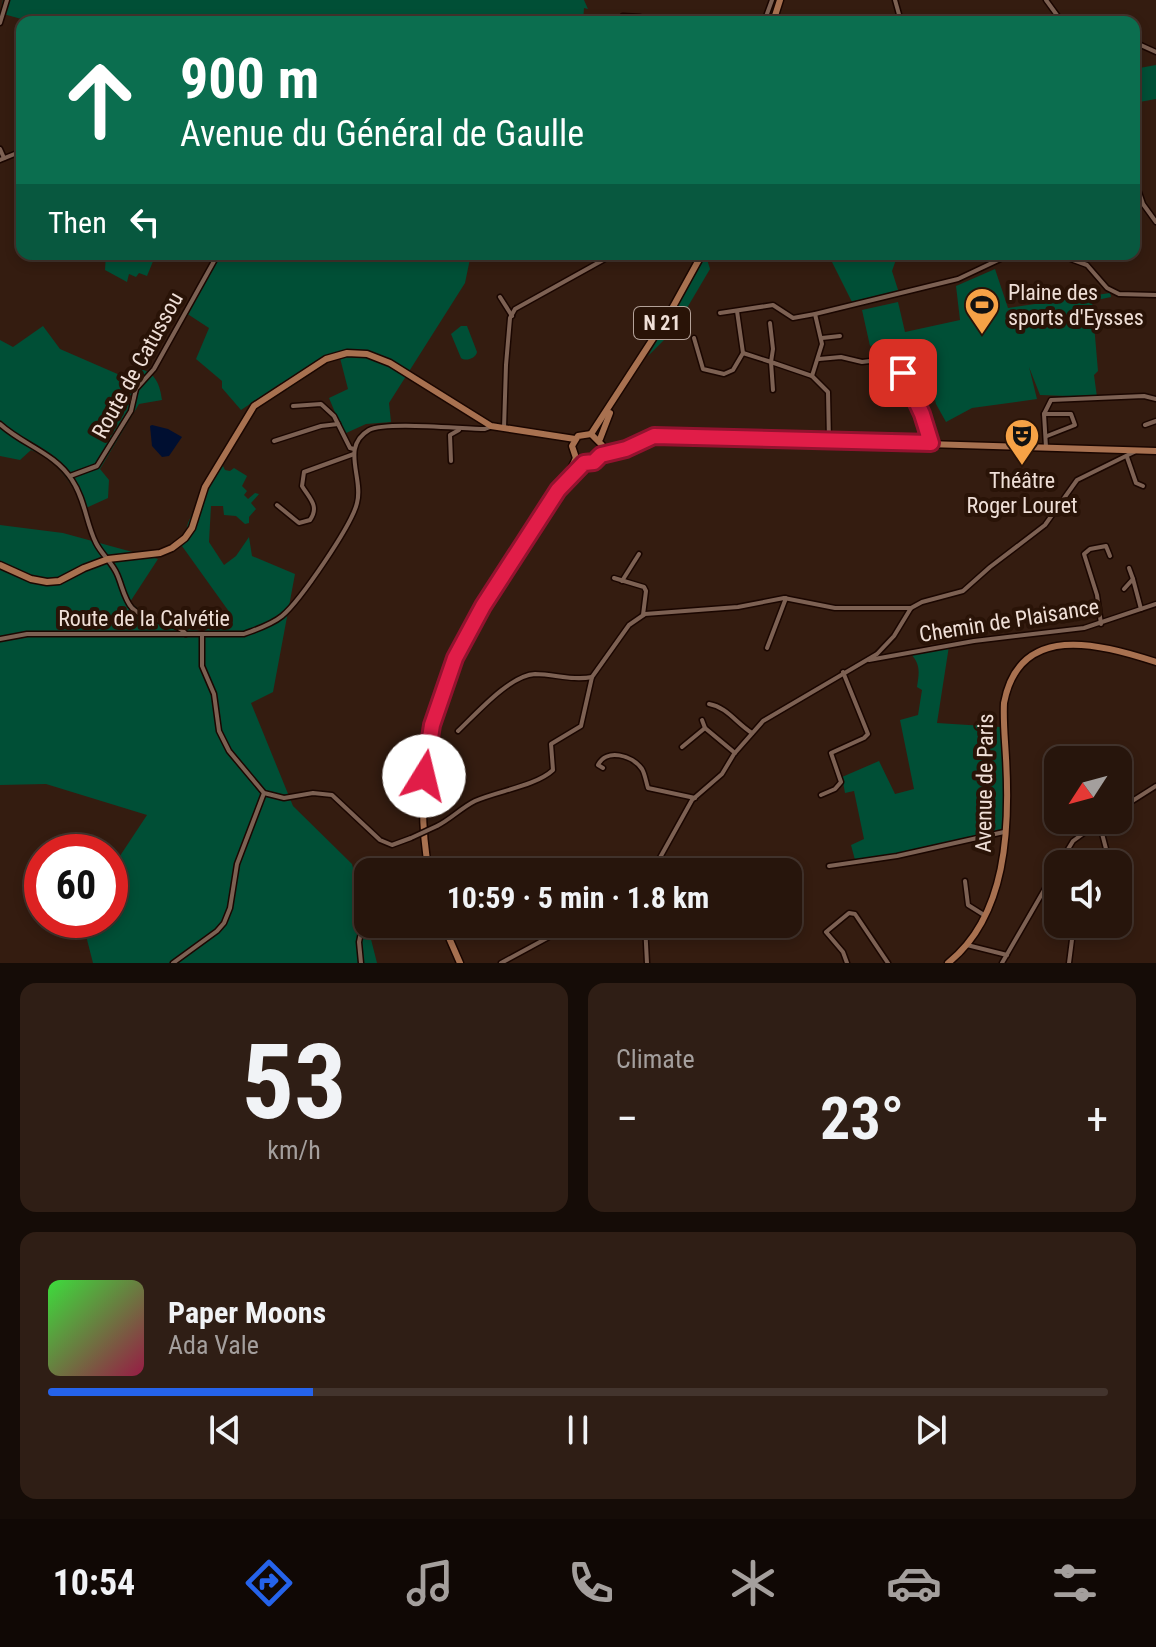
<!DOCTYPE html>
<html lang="en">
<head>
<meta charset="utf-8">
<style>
	body { margin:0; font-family:"Roboto Condensed",sans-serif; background:#2f1e15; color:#f1f3f6; height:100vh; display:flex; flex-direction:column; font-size:30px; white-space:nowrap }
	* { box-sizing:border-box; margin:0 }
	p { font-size:26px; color:#a49f9d }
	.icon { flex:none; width:44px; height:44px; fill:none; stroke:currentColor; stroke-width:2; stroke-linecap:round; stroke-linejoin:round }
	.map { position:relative; height:963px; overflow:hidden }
	.side { display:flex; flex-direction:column; gap:20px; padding:20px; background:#150c07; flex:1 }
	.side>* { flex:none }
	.hud { position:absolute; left:16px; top:16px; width:1124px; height:244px; border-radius:16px; box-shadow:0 4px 12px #0003,0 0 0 2px #43342d; background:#0b6e4f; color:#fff; overflow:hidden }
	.needle { width:52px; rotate:234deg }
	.controls { position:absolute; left:1044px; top:746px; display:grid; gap:16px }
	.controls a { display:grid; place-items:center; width:88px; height:88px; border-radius:16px; background:#27150c; box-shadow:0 4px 12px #0003,0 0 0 2px #43342d; font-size:40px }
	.speed { position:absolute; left:24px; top:834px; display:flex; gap:16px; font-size:40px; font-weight:700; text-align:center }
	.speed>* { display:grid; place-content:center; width:104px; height:104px; border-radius:50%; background:#27150c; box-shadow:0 4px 12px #0003,0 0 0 2px #43342d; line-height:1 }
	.speed .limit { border:12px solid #d22; background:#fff; color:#111 }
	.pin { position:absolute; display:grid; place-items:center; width:68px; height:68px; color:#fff; margin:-34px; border-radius:16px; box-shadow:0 4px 12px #0006 }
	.me { position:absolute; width:88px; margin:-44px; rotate:9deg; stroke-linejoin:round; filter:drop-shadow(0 0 6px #0008) }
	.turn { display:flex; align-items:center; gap:28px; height:168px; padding:0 32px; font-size:36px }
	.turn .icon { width:104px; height:104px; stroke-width:2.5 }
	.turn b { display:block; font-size:56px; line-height:68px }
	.then { display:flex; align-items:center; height:76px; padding:0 32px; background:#0003; gap:16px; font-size:30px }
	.big { font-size:60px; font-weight:700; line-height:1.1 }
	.side .card { flex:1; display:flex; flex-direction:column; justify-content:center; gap:12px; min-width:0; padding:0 28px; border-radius:16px; background:#2f1e15 }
	.side .dial { align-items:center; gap:0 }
	.dial b { font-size:104px; line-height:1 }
	.song { display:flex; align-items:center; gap:24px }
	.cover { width:96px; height:96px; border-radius:12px; background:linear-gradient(135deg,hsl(120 70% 55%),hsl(340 70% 35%)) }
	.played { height:8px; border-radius:4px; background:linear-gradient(90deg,#2563eb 25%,#43342d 25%) }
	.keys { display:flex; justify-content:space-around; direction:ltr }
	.heat { display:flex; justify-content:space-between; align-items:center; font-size:44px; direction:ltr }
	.side .tiles { flex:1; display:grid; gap:20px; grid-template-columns:1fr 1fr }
	.card:last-child { grid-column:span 2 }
	.trip { position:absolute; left:354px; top:858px; width:448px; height:80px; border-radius:16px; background:#27150c; box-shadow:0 4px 12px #0003,0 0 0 2px #43342d; font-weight:700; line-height:80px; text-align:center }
	.tabs { display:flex; height:128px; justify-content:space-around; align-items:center; background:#100805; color:#a49f9d }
	.tabs .icon { width:56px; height:56px }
	.tabs .selected { color:#2563eb }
	.tabs b { font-size:36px; color:#f1f3f6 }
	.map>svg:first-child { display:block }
	.green { fill:#004f36 }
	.water { fill:#000f31 }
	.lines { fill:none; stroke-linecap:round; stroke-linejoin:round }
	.minor-casing { stroke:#1a0600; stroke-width:7 }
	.major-casing { stroke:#1a0600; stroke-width:9 }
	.minor { stroke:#7d6153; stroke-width:4 }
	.major { stroke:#a87150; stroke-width:6 }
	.minor-bridge-casing { stroke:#1a0600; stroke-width:7; stroke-linecap:butt }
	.minor-bridge { stroke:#7d6153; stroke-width:4 }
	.route-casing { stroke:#92132f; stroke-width:20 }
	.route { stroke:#e11d48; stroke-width:14 }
	.labels { text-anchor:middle; stroke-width:8; stroke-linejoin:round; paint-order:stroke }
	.shield { fill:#291307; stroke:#b4a299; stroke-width:2 }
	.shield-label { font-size:20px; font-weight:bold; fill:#efdfd7 }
	.poi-label { font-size:22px; fill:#efdfd7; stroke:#291307; text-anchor:start }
	.street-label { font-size:22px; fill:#efdfd7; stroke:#291307 }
</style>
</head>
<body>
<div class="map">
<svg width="1156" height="963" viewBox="0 0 1156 963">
	<rect width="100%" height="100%" fill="#341c10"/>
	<g class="green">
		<polygon points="3,0 584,0 588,9 584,8 583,22 32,22 0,13"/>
		<polygon points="1156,65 1156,99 1134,103 1134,69"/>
		<polygon points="106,254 156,254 147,276 139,273 136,277 129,274 127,282 105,270"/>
		<polygon points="200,254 471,254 465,283 389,403 391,422 366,424 344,434 329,398 348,389 340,358 322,365 287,390 281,383 241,410 222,388 222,381 196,359 209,328 186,313 217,261"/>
		<polygon points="828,254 898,254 892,271 899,293 853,304"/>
		<polygon points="706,256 710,269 674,330 648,356"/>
		<polygon points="995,269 1008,308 1110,293 1111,297 1092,301 1098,371 1094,375 1097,397 1040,395 1029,367 1037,399 972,408 946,422 936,404 927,365 906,369 899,339 870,346 862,310 898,302 905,332 960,320 956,286"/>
		<path d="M43 326 60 349 129 379 140 369C156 373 160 385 162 400L139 404 100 469 109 480 108 498 86 508C70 482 59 462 31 450L20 460 0 456V340L13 347Z"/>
		<path d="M461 326H467L477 352C476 358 466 362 461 358L451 334Z"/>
		<polygon points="222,464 225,470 230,471 234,468 247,476 242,486 247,491 244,495 248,499 255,493 259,494 251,503 256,509 249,517 249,523 245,524 236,516 224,515 223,506 211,506 209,542 224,565 236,556 249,537 252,556 295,574 273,692 251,703 293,806 352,864 377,963 93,963 82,920 110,920 110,871 147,815 46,784 0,785 0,525 63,533 158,559 130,602 145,614 203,632 230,613 182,546 188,523 213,466"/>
		<path d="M949 646 937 723 1000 727 1004 782 1003 829 894 855 855 860 851 845 864 839 854 791 845 793 842 777 879 761 895 794 914 789 900 720 918 715 922 690 917 687C919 673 921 665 911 654Z"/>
	</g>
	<polygon class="water" points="152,425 168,429 182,437 169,456 162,457 152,446 150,426"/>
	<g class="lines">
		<defs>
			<g id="minor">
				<polyline points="895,0 900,18 910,22"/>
				<polyline points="1046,0 1062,22"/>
				<polyline points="623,16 640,17 646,22"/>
				<polyline points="764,22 772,0"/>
				<polyline points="887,22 900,18"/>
				<polyline points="0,23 7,0"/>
				<polyline points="1134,42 1156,52"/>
				<polyline points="0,149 4,158"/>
				<polyline points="0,160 22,151"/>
				<polyline points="1134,178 1143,204 1156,222"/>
				<polyline points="982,254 993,260"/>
				<polyline points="1057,254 1087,265 1107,288 1119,294 1156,295"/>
				<polyline points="500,297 512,316"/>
				<polyline points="720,313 773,305 793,318 815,314 958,279 1011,254"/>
				<polyline points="770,323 773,349 771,362 812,376 828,392 829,441"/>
				<polyline points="694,338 703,369 724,374 733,370 743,353 737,311"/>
				<polyline points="822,338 840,336"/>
				<polyline points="743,353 771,362 773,390"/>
				<polyline points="819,359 841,357 862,362 878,360 899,367 922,414 931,443"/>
				<polyline points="812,376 822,344 815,314"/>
				<polyline points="293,406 321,404 334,416 350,448 354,449"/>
				<polyline points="1044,414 1071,414 1075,425 1047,436"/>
				<path d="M0 424C23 445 55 453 72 480 85 499 86 523 96 543 102 555 112 562 117 574 122 585 124 599 132 608 146 622 175 620 186 634"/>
				<polyline points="1145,425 1156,421"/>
				<polyline points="504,428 506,365 510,318 515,309 614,254"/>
				<polyline points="274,441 321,426 338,424"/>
				<polyline points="1046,447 1044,414 1051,400 1144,396 1156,399"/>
				<polyline points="1127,457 1136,483 1143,486"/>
				<polyline points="451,461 450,435 459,430"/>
				<polyline points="70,476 97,466 131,411 136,389 154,369 218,254"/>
				<path d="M277 505 299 523 310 520C320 506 309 498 302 486L304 472 354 454"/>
				<polyline points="1129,568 1133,579"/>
				<polyline points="614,578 644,587 646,591 643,615"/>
				<polyline points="622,581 639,554"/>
				<polyline points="1124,589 1133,579 1141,609"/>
				<polyline points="1101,624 1097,595 1084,554 1090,549 1106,546 1110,556"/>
				<polyline points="202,634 202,666 214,694 219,731 229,751 264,793 284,798 313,793 332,795 380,840 392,845 411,838"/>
				<path d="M0 639 27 634H244C257 629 271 625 282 616 300 601 352 525 357 503 364 478 340 447 369 430 386 421 462 429 485 429L490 427"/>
				<polyline points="767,648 786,598"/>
				<polyline points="869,660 974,641 1084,628 1156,604"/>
				<path d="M709 704C727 707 736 723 752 733"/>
				<polyline points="702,720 705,728 735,753"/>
				<path d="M458 731C476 714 510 675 535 674 555 674 572 681 592 677"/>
				<polyline points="682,747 705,728"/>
				<path d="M603 768 598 765C606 748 632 755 642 769 645 774 646 782 648 788L695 798"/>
				<polyline points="821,795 835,789 841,782 831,753 864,738 868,734 843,672"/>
				<polyline points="1118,810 1156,786"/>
				<polyline points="1099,822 1110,864"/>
				<path d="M437 826C451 819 461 808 475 801 497 791 536 786 553 770L551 744 581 726 592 677 629 625 645 614 738 607 784 598 835 608H911"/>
				<polyline points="1066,853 1071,864"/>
				<polyline points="1059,864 1073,841 1102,820"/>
				<polyline points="829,866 897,856 1004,832"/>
				<polyline points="652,872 692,800 722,774 734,754 763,721 877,654 894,636 911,608 922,602 963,591 990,567 1045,525 1077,480 1134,452"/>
				<polyline points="965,881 968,905 984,915"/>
				<polyline points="645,924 647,963"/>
				<polyline points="967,945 1007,955"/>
				<polyline points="173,963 217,931 224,923 230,908 237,864 264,793"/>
				<polyline points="361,963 359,942 363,923"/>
				<polyline points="501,963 573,924"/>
				<polyline points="847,963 843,952 826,932 849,913 855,914 888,963"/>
				<polyline points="1002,963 1058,866"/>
				<polyline points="1069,963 1074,924"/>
			</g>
			<g id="major">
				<polyline points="773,22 780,0"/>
				<polyline points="591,434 669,314 702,254"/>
				<polyline points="600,439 610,413"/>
				<polyline points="601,455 626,449 654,436 664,436 1156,451"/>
				<path d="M567 481C571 476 576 470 581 466 592 459 602 462 602 445L591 434 578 436 572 446 576 458 584 463"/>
				<polyline points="0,565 31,579 47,582 59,581 84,568 108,559 160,553 172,548 185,538 192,528 205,487 254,406 326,359 347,353 367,354 390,363 491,426 575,439"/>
				<path d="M429 872C416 801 424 723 455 657 474 618 498 583 521 547 539 518 562 490 576 458"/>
				<polyline points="443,924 460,963"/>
				<path d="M948 963C1007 916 1010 828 1006 758 1005 739 1003 721 1004 703 1019 622 1100 643 1156 662"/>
			</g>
		</defs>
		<use href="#minor" class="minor-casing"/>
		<use href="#major" class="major-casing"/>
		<use href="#minor" class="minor"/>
		<use href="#major" class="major"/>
		<defs>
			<polyline id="minor-bridge" points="411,838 437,826"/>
		</defs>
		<use href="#minor-bridge" class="minor-bridge-casing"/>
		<use href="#minor-bridge" class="minor-bridge"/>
	</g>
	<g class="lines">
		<defs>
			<polyline id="route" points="424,776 432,725 455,658 483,606 558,490 584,463 594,462 601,455 626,449 654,436 931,443 922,414 903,373"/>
		</defs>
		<use href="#route" class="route-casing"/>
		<use href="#route" class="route"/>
	</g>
	<defs>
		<symbol id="stadium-pin" viewBox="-11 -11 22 30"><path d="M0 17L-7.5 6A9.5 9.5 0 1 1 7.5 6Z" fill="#f6a246" stroke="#291307"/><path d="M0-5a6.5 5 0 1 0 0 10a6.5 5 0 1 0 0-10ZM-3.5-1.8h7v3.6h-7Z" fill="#111"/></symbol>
		<symbol id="theatre-pin" viewBox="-11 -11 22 30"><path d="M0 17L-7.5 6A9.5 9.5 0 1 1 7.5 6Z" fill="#f6a246" stroke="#291307"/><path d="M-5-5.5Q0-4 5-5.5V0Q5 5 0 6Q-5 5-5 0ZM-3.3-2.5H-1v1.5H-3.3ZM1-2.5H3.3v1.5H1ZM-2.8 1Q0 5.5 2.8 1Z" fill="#111"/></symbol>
	</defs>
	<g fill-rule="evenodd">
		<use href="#stadium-pin" x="962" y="285" width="40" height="54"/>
		<use href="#theatre-pin" x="1002" y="416" width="40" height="54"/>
	</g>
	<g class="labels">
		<rect class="shield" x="634" y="307" width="56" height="32" rx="6"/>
		<g class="shield-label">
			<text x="662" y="330">N 21</text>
		</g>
		<g class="poi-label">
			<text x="1008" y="300">Plaine des<tspan x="1008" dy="25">sports d'Eysses</tspan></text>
			<text x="1022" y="488" text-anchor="middle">Théâtre<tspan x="1022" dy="25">Roger Louret</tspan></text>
		</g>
		<g class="street-label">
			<text transform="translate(137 365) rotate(-61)" y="8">Route de Catussou</text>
			<text x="144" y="626">Route de la Calvétie</text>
			<text transform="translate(1009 620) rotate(-9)" y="8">Chemin de Plaisance</text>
			<text transform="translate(984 783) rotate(-89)" y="8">Avenue de Paris</text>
		</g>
	</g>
</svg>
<div class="controls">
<a><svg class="needle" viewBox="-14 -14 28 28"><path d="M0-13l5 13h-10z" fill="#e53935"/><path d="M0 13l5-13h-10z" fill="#a49f9d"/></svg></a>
<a><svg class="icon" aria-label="sound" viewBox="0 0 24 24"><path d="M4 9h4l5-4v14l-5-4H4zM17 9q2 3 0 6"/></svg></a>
</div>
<div class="speed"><div class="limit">60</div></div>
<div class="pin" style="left:903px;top:373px;background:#d93025"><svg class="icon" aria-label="arrive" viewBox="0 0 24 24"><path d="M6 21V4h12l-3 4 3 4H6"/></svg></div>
<svg class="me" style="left:424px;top:776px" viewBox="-20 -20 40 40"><circle r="19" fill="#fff"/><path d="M0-13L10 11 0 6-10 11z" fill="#e11d48"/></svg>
<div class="trip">10:59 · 5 min · 1.8 km</div>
<div class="hud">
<div class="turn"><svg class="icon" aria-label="ahead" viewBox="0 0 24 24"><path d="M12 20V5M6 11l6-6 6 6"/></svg><div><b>900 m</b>Avenue du Général de Gaulle</div></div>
<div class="then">Then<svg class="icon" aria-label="left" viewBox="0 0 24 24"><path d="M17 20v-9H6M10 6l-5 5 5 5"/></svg></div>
</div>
</div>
<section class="side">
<div class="tiles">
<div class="card dial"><b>53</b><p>km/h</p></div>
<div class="card"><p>Climate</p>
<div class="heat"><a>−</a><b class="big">23°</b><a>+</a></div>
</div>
<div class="card">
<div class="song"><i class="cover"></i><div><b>Paper Moons</b><p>Ada Vale</p></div></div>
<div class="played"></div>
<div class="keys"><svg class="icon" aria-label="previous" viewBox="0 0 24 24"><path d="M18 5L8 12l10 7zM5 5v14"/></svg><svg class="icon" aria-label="pause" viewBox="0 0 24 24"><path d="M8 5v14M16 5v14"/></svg><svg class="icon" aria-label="next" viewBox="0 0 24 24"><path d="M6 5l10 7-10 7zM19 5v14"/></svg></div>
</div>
</div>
</section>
<nav class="tabs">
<b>10:54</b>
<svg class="icon selected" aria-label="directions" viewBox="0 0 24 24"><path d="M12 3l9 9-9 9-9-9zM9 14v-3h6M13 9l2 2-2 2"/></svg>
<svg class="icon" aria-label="music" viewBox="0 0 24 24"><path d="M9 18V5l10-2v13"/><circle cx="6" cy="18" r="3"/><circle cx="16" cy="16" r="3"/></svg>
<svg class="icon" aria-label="phone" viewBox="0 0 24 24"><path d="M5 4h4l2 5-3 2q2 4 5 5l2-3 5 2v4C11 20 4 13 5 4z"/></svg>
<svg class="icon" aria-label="climate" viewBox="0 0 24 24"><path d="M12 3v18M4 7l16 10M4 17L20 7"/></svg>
<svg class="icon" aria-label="car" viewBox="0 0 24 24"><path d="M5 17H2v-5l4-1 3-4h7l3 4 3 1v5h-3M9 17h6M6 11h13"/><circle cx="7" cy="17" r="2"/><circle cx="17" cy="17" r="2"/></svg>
<svg class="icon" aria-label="filters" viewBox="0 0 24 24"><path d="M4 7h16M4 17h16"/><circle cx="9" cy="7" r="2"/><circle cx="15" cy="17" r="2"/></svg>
</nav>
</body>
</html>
